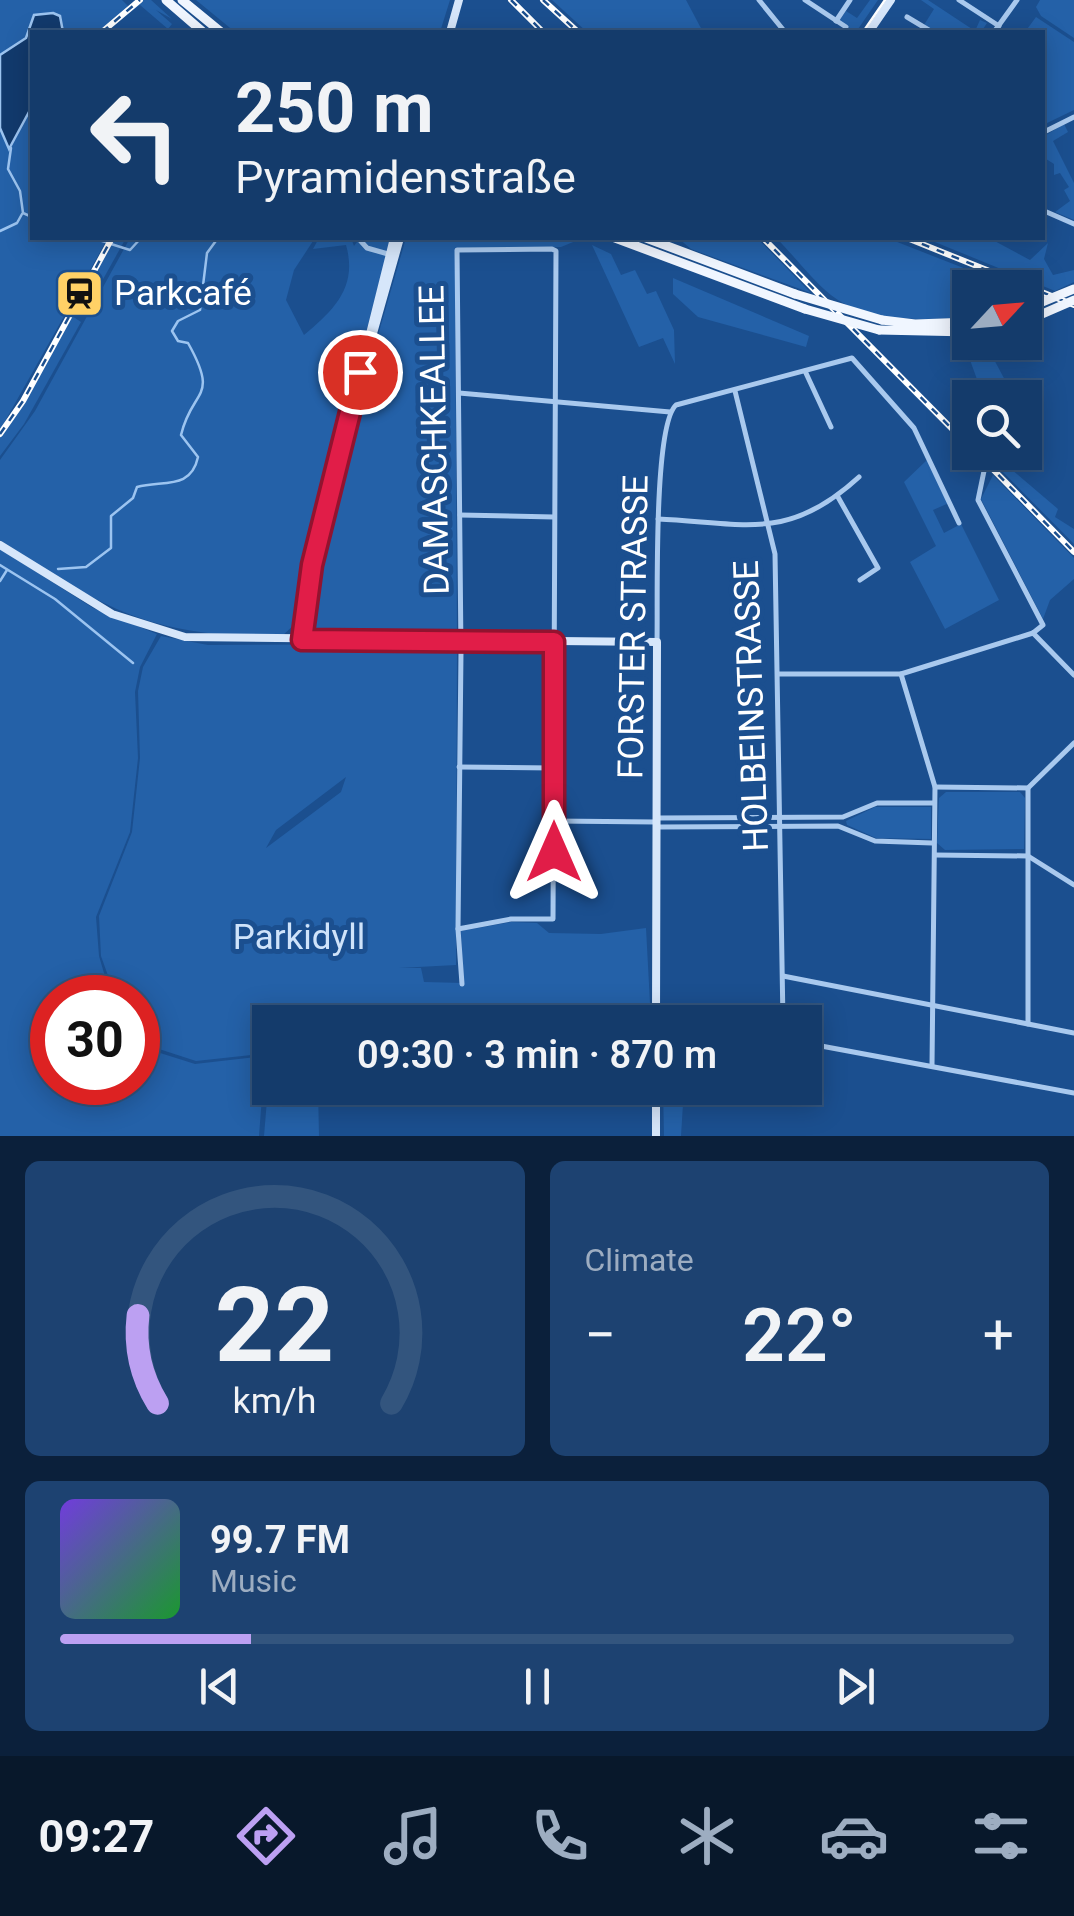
<!DOCTYPE html>
<html lang="en">
<head>
<meta charset="utf-8">
<style>
	body { margin:0; font-family:Roboto,sans-serif; background:#1d4271; color:#f1f3f6; height:100vh; display:flex; flex-direction:column; font-size:38px; white-space:nowrap }
	* { box-sizing:border-box; margin:0 }
	p { font-size:32px; color:#9dadc1 }
	.icon { flex:none; width:55px; height:55px; fill:none; stroke:currentColor; stroke-width:2; stroke-linecap:round; stroke-linejoin:round }
	.map { position:relative; height:1136px; overflow:hidden }
	.sheet { display:flex; flex-direction:column; gap:25px; padding:25px; background:#0b203b; flex:1 }
	.sheet>* { flex:none }
	.top-card { position:absolute; left:30px; top:30px; width:1015px; height:210px; border-radius:0px; box-shadow:0 5px 25px #0003,0 0 0 2px #33557e; background:#143b6b; color:#f1f3f6; overflow:hidden }
	.needle { width:65px; rotate:64deg }
	.fabs { position:absolute; left:952px; top:270px; display:grid; gap:20px }
	.fabs a { display:grid; place-items:center; width:90px; height:90px; border-radius:0px; background:#143b6b; box-shadow:0 5px 25px #0003,0 0 0 2px #33557e; font-size:50px }
	.speed { position:absolute; left:30px; top:975px; display:flex; gap:20px; font-size:50px; font-weight:700; text-align:center }
	.speed>* { display:grid; place-content:center; width:130px; height:130px; border-radius:50%; background:#143b6b; box-shadow:0 5px 25px #0003,0 0 0 2px #33557e; line-height:1 }
	.speed .limit { border:15px solid #d22; background:#fff; color:#111 }
	.pin { position:absolute; display:grid; place-items:center; width:85px; height:85px; color:#fff; margin:-42px; border:5px solid #fff; border-radius:50%; box-shadow:0 2px 10px #0007 }
	.me { position:absolute; width:110px; margin:-55px; rotate:0deg; stroke-linejoin:round; filter:drop-shadow(0 0 8px #0008) }
	.turn { display:flex; align-items:center; gap:35px; height:210px; padding:0 40px; font-size:45px }
	.turn .icon { width:130px; height:130px; stroke-width:2.5 }
	.turn b { display:block; font-size:70px; line-height:85px }
	.big { font-size:75px; font-weight:600; line-height:1.1 }
	.sheet .tile { flex:1; display:flex; flex-direction:column; justify-content:center; gap:15px; min-width:0; padding:0 35px; border-radius:15px; background:#1d4271 }
	.sheet .dial { align-items:center; gap:0 }
	.dial svg { height:260px; overflow:visible; fill:none; stroke:#33557e; stroke-width:7; stroke-linecap:round; text-anchor:middle }
	.dial text { fill:#f1f3f6; stroke:none }
	.song { display:flex; align-items:center; gap:30px }
	.cover { width:120px; height:120px; border-radius:15px; background:linear-gradient(135deg,hsl(260 70% 55%),hsl(130 70% 35%)) }
	.played { height:10px; border-radius:5px; background:linear-gradient(90deg,#bca0f2 20%,#33557e 20%) }
	.keys { display:flex; justify-content:space-around; direction:ltr }
	.heat { display:flex; justify-content:space-between; align-items:center; font-size:55px; direction:ltr }
	.sheet .tiles { flex:1; display:grid; gap:25px; grid-template-columns:1fr 1fr }
	.tile:last-child { grid-column:span 2 }
	.trip { position:absolute; left:252px; top:1005px; width:570px; height:100px; border-radius:0px; background:#143b6b; box-shadow:0 5px 25px #0003,0 0 0 2px #33557e; font-weight:600; line-height:100px; text-align:center }
	.tab-bar { display:flex; height:160px; justify-content:space-around; align-items:center; background:#08182b; color:#9dadc1 }
	.tab-bar .icon { width:70px; height:70px }
	.tab-bar .current { color:#bca0f2 }
	.tab-bar b { font-size:45px; color:#f1f3f6 }
	.map>svg:first-child { display:block }
	.green { fill:#2461a8; fill-rule:evenodd }
	.water { fill:#123a6d; stroke:#9cc4f0; stroke-width:2.5 }
	.lines { fill:none; stroke-linecap:round; stroke-linejoin:round }
	.stream { stroke:#9cc4f0; stroke-width:2.5 }
	.street { stroke:#a9c9ee; stroke-width:5 }
	.secondary { stroke:#d6e6fa; stroke-width:8 }
	.primary { stroke:#f0f6ff; stroke-width:9 }
	.tram { stroke:#fff; stroke-width:2.5 }
	.rail-casing { stroke:#fff; stroke-width:6 }
	.rail { stroke:#1b4f8f; stroke-width:2.5; stroke-dasharray:8; stroke-linecap:butt }
	.primary-bridge { stroke:#f0f6ff; stroke-width:9 }
	.route-casing { stroke:#92132f; stroke-width:25 }
	.route { stroke:#e11d48; stroke-width:18 }
	.labels { text-anchor:middle; stroke-width:10; stroke-linejoin:round; paint-order:stroke }
	.poi-label { font-size:35px; fill:#fff; stroke:#1b4f8f; text-anchor:start }
	.street-label { font-size:35px; fill:#fff; stroke:#1b4f8f }
	.park-label { font-size:35px; fill:#cfe3fa; stroke:#1b4f8f }
</style>
</head>
<body>
<div class="map">
<svg width="1074" height="1136" viewBox="0 0 1074 1136">
	<rect width="100%" height="100%" fill="#1b4f8f"/>
	<g class="green">
		<polygon points="0,0 122,0 129,7 100,32 32,32 32,238 108,238 0,430"/>
		<polygon points="143,0 151,0 172,19 156,10 172,24 168,29 140,5 123,17"/>
		<polygon points="196,0 450,0 440,32 235,32"/>
		<polygon points="552,0 686,0 703,32 587,32"/>
		<polygon points="870,0 878,0 856,32 839,21 846,11 857,18"/>
		<polygon points="921,0 928,0 975,31 980,20 987,23 981,32 936,32 924,25 934,9"/>
		<polygon points="1040,0 1074,0 1074,38 1041,16 1036,7"/>
		<polygon points="1036,17 1074,42 1074,110 1043,125 1042,32 1025,32"/>
		<polygon points="1064,124 1068,132 1053,141 1074,183 1074,220 1055,212 1070,201 1064,190 1069,187 1060,173 1054,175 1054,164 1043,157 1043,137"/>
		<polygon points="114,238 126,238 82,317 73,313"/>
		<path d="M130 238H315L294 270 286 300 304 335C334 310 358 287 346 245L313 249 319 238H351L354 246 360 238H391L319 509 297 622 281 637C148 636 108 611 0 540V460L35 411Z"/>
		<polygon points="406,238 583,238 561,247 455,248 457,637 322,636 315,632 310,616 328,509"/>
		<polygon points="678,238 703,242 714,238 757,238 811,293 691,249"/>
		<path d="M776 238H887L1012 287 970 288V317C928 320 875 323 838 300 816 286 795 256 776 238Z"/>
		<polygon points="925,238 989,238 1030,260 1048,243 1044,259 1053,275 1074,270 1074,282 1055,291"/>
		<polygon points="592,245 611,254 621,275 635,270 647,294 656,291 674,330 675,364 663,338 639,347"/>
		<polygon points="673,278 809,336 806,347 698,317 673,294"/>
		<polygon points="72,316 81,322 24,424 0,456 0,437"/>
		<polygon points="990,352 1014,397 985,397 982,393 970,360"/>
		<polygon points="991,452 1058,509 1055,517 1074,529 1074,544 985,454"/>
		<polygon points="927,460 949,503 933,510 944,533 961,524 999,600 945,629 910,562 936,546 904,482"/>
		<polygon points="993,475 1074,558 1074,579 1050,600 1043,619 981,499"/>
		<polygon points="0,549 93,608 157,634 140,667 135,692 138,758 130,832 96,917 99,956 111,997 52,998 52,1082 138,1082 138,1041 141,1055 157,1052 195,1064 265,1056 259,1136 0,1136"/>
		<path d="M161 636 208 645 457 644 456 965 399 968H421L424 982 463 983 461 931 511 922 537 923 549 933 601 934 646 928 651 1022H270V1053L196 1061 159 1049 144 1052 138 1031V998H116L101 956 99 916 132 832 140 758 138 691 143 667ZM346 777 341 792 266 848 276 830Z"/>
		<polygon points="946,792 1020,792 1025,798 1024,849 945,850 937,843 939,798"/>
		<polygon points="875,807 931,807 931,839 876,838 847,825 846,821"/>
		<polygon points="270,1064 270,1088 318,1088 319,1136 264,1136"/>
		<polygon points="663,1088 684,1088 681,1136 664,1136"/>
	</g>
	<polygon class="water" points="53,13 60,16 63,32 32,32 30,110 9,149 0,128 0,55 26,38 34,15"/>
	<g class="lines">
		<g class="stream">
			<polyline points="11,148 8,169 20,191 23,213 32,217"/>
			<polyline points="0,231 17,223 22,214"/>
			<polyline points="91,238 106,242"/>
			<polyline points="111,244 130,250 141,238"/>
			<polyline points="0,565 55,599 133,663"/>
			<path d="M58 569 86 567 111 548V516L133 498 137 487C163 480 191 490 198 457L181 435C192 388 220 400 188 343L178 341 172 331 178 321 200 310 207 253 218 238"/>
			<polyline points="0,581 7,570"/>
		</g>
		<g class="street">
			<polyline points="759,0 785,32"/>
			<polyline points="805,0 846,27"/>
			<polyline points="959,0 999,26"/>
			<polyline points="907,17 932,32"/>
			<polyline points="836,21 850,0"/>
			<polyline points="994,32 1017,0"/>
			<polyline points="1042,133 1074,117"/>
			<polyline points="1042,210 1074,224"/>
			<polyline points="358,238 367,248 388,254"/>
			<polygon points="552,249 556,251 553,919 511,919 458,929 461,652 457,250"/>
			<polyline points="805,371 831,427"/>
			<polyline points="735,391 775,554 783,1022"/>
			<polyline points="459,393 670,412"/>
			<polyline points="984,471 978,500 1043,625 1033,633"/>
			<polyline points="838,497 878,568 860,580"/>
			<polyline points="460,515 554,517"/>
			<path d="M658 519C745 523 788 542 859 477"/>
			<polyline points="1033,633 1074,675"/>
			<path d="M657 642C658 603 653 426 676 405L852 358 914 428 959 523"/>
			<polyline points="778,674 901,674 1033,633"/>
			<polyline points="901,674 935,787 932,1066"/>
			<polyline points="459,767 554,768"/>
			<polyline points="935,787 1028,788 1074,743"/>
			<polyline points="657,818 843,817 877,803 934,803"/>
			<polyline points="554,821 656,822"/>
			<polyline points="658,827 838,826 875,841 932,843"/>
			<polyline points="935,855 1028,856 1074,885"/>
			<polyline points="458,929 462,984"/>
			<polyline points="783,976 1074,1033"/>
			<polyline points="656,1018 684,1022"/>
			<polyline points="1028,1024 1028,788"/>
			<polyline points="805,1043 1074,1093"/>
		</g>
		<g class="secondary">
			<polyline points="450,32 459,0"/>
			<polyline points="869,32 891,0"/>
			<polyline points="370,344 400,238"/>
			<polyline points="0,545 112,614 185,637 657,642 656,1022"/>
			<polyline points="302,640 312,565 394,238"/>
			<polyline points="656,1136 656,1088"/>
		</g>
		<g class="primary">
			<polyline points="166,0 203,32"/>
			<polyline points="182,0 221,32"/>
			<polyline points="615,238 805,309"/>
			<polyline points="646,238 795,294"/>
			<polyline points="882,320 915,324 970,322"/>
			<polyline points="879,330 970,332"/>
		</g>
		<polyline class="tram" points="863,32 885,0"/>
		<defs>
			<g id="rail">
				<polyline points="511,0 543,32"/>
				<polyline points="543,0 578,32"/>
				<polyline points="102,32 140,0"/>
				<polyline points="763,238 970,447"/>
				<polyline points="907,238 1074,305"/>
				<polyline points="0,434 23,401 112,238"/>
				<polyline points="976,452 1074,552"/>
			</g>
		</defs>
		<use href="#rail" class="rail-casing"/>
		<use href="#rail" class="rail"/>
		<g class="primary-bridge">
			<polyline points="795,294 882,320"/>
			<polyline points="805,309 879,330"/>
			<polyline points="1025,309 1074,289"/>
			<polyline points="1033,318 1074,300"/>
		</g>
	</g>
	<g class="lines">
		<defs>
			<polyline id="route" points="360,372 312,565 302,640 554,642 554,852"/>
		</defs>
		<use href="#route" class="route-casing"/>
		<use href="#route" class="route"/>
	</g>
	<defs>
		<symbol id="station-square" viewBox="-11 -11 22 22"><rect x="-9" y="-9" width="18" height="18" rx="4" fill="#ffd166" stroke="#1b4f8f"/><path d="M-3-6H3Q5-6 5-4V2Q5 4 3 4L4.5 6H3L1.5 4h-3L-3 6H-4.5L-3 4Q-5 4-5 2V-4Q-5-6-3-6ZM-3.5-4v3h7v-3ZM-3.5 1v1.5H-2V1ZM2 1v1.5H3.5V1Z" fill="#111"/></symbol>
	</defs>
	<g fill-rule="evenodd">
		<use href="#station-square" x="52" y="266" width="55" height="55"/>
	</g>
	<g class="labels">
		<g class="poi-label">
			<text x="114" y="305">Parkcafé</text>
		</g>
		<g class="street-label">
			<text transform="translate(434 440) rotate(-91)" y="12">DAMASCHKEALLEE</text>
			<text transform="translate(633 627) rotate(-89)" y="12">FORSTER STRASSE</text>
			<text transform="translate(751 706) rotate(-92)" y="12">HOLBEINSTRASSE</text>
		</g>
		<g class="park-label">
			<text x="299" y="949">Parkidyll</text>
		</g>
	</g>
</svg>
<div class="fabs">
<a><svg class="needle" viewBox="-14 -14 28 28"><path d="M0-13l5 13h-10z" fill="#e53935"/><path d="M0 13l5-13h-10z" fill="#9dadc1"/></svg></a>
<a><svg class="icon" aria-label="search" viewBox="0 0 24 24"><circle cx="10" cy="10" r="6"/><path d="M15 15l6 6"/></svg></a>
</div>
<div class="speed"><div class="limit">30</div></div>
<div class="pin" style="left:360px;top:372px;background:#d93025"><svg class="icon" aria-label="arrive" viewBox="0 0 24 24"><path d="M6 21V4h12l-3 4 3 4H6"/></svg></div>
<svg class="me" style="left:554px;top:852px" viewBox="-20 -20 40 40"><path d="M0-17L14 15 0 8-14 15z" fill="#e11d48" stroke="#fff" stroke-width="4"/></svg>
<div class="trip">09:30 · 3 min · 870 m</div>
<div class="top-card">
<div class="turn"><svg class="icon" aria-label="left" viewBox="0 0 24 24"><path d="M17 20v-9H6M10 6l-5 5 5 5"/></svg><div><b>250 m</b>Pyramidenstraße</div></div>
</div>
</div>
<section class="sheet">
<div class="tiles">
<div class="tile dial"><svg viewBox="0 0 100 80">
<path d="M14 69A42 42 0 1 1 86 69"/>
<path d="M14 69A42 42 0 0 1 8 42" stroke="#bca0f2"/>
<text x="50" y="56" font-size="32" font-weight="700">22</text>
<text x="50" y="72" font-size="11">km/h</text>
</svg></div>
<div class="tile"><p>Climate</p>
<div class="heat"><a>−</a><b class="big">22°</b><a>+</a></div>
</div>
<div class="tile">
<div class="song"><i class="cover"></i><div><b>99.7 FM</b><p>Music</p></div></div>
<div class="played"></div>
<div class="keys"><svg class="icon" aria-label="previous" viewBox="0 0 24 24"><path d="M18 5L8 12l10 7zM5 5v14"/></svg><svg class="icon" aria-label="pause" viewBox="0 0 24 24"><path d="M8 5v14M16 5v14"/></svg><svg class="icon" aria-label="next" viewBox="0 0 24 24"><path d="M6 5l10 7-10 7zM19 5v14"/></svg></div>
</div>
</div>
</section>
<nav class="tab-bar">
<b>09:27</b>
<svg class="icon current" aria-label="directions" viewBox="0 0 24 24"><path d="M12 3l9 9-9 9-9-9zM9 14v-3h6M13 9l2 2-2 2"/></svg>
<svg class="icon" aria-label="music" viewBox="0 0 24 24"><path d="M9 18V5l10-2v13"/><circle cx="6" cy="18" r="3"/><circle cx="16" cy="16" r="3"/></svg>
<svg class="icon" aria-label="phone" viewBox="0 0 24 24"><path d="M5 4h4l2 5-3 2q2 4 5 5l2-3 5 2v4C11 20 4 13 5 4z"/></svg>
<svg class="icon" aria-label="climate" viewBox="0 0 24 24"><path d="M12 3v18M4 7l16 10M4 17L20 7"/></svg>
<svg class="icon" aria-label="car" viewBox="0 0 24 24"><path d="M5 17H2v-5l4-1 3-4h7l3 4 3 1v5h-3M9 17h6M6 11h13"/><circle cx="7" cy="17" r="2"/><circle cx="17" cy="17" r="2"/></svg>
<svg class="icon" aria-label="filters" viewBox="0 0 24 24"><path d="M4 7h16M4 17h16"/><circle cx="9" cy="7" r="2"/><circle cx="15" cy="17" r="2"/></svg>
</nav>
</body>
</html>
